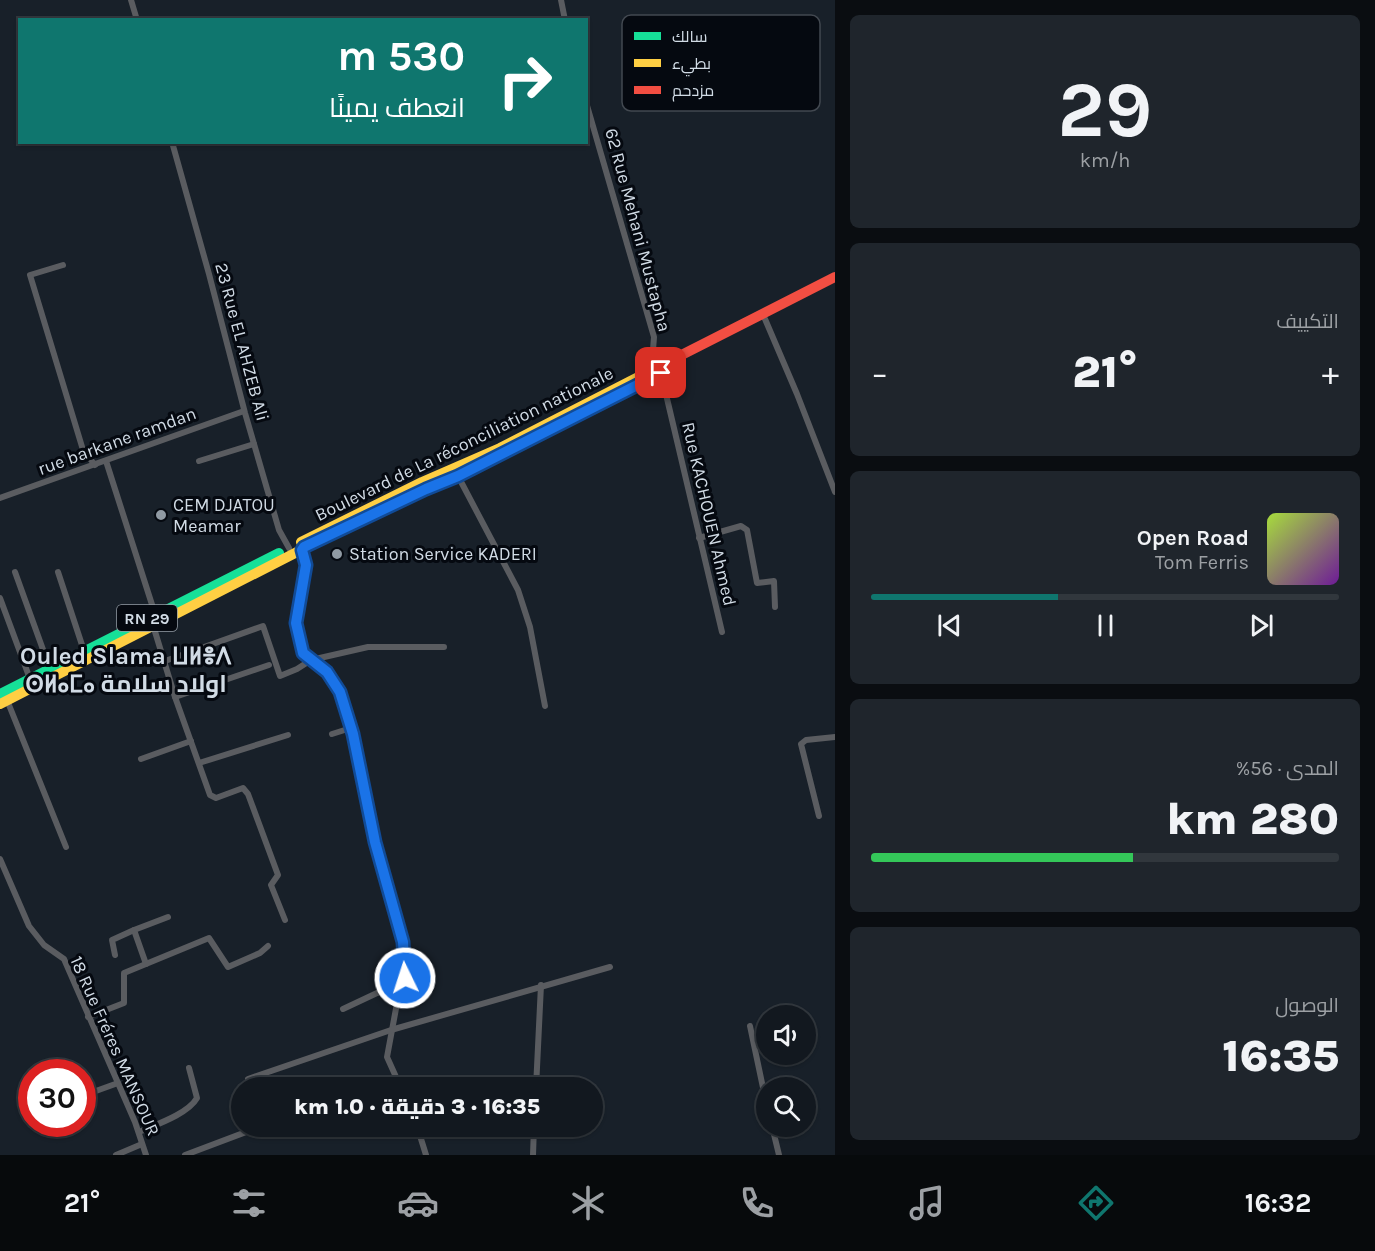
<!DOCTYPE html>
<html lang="ar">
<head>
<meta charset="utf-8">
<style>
	body { margin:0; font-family:Karla,Cairo,"Noto Sans Tifinagh",sans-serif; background:#1f252c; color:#f1f3f6; direction:rtl; height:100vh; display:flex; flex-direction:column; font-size:22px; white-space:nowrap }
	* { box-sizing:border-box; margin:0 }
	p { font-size:20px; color:#9ca0a4 }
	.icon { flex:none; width:33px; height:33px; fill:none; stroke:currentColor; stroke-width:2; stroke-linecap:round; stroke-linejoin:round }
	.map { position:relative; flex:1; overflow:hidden; direction:ltr }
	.drawer { display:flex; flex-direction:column; gap:15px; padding:15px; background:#0a0d11; width:540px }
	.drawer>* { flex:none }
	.hud { position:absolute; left:18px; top:18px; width:570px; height:126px; border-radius:0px; box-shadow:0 2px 4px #0004,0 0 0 2px #31373d; direction:rtl; background:#0f766e; color:#fff; overflow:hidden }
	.buttons { position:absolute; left:756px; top:1005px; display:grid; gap:12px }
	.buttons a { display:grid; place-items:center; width:60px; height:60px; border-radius:50%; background:#12181f; box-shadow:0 2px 4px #0004,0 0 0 2px #31373d; font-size:30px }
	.speed { position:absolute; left:18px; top:1059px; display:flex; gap:12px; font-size:30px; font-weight:700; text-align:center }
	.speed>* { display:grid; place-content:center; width:78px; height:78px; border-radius:50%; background:#12181f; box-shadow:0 2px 4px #0004,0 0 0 2px #31373d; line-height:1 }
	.speed .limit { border:9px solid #d22; background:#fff; color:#111 }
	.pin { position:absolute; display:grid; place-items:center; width:51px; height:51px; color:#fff; margin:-26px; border-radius:12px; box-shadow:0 3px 9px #0006 }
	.me { position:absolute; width:66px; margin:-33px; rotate:356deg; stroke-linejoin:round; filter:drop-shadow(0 0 4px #0008) }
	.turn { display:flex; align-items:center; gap:21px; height:126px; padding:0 24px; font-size:27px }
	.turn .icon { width:78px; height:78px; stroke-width:2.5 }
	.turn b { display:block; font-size:42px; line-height:51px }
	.big { font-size:45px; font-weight:800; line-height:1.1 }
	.drawer .card { flex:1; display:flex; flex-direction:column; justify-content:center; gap:9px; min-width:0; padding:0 21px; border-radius:9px; background:#1f252c }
	.drawer .dial { align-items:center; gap:0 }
	.dial b { font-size:78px; line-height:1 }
	.song { display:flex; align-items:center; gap:18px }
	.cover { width:72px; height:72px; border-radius:9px; background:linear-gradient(135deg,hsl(80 70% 55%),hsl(280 70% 35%)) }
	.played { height:6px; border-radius:3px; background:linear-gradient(90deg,#0f766e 40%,#31373d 40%) }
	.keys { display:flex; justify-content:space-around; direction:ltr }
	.heat { display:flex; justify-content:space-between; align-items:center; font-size:33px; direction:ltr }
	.charge { height:9px; border-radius:4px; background:linear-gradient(90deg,#34c759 56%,#31373d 0) }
	.trip { position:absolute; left:231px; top:1077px; width:372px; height:60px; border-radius:30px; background:#12181f; box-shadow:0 2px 4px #0004,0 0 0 2px #31373d; font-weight:800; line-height:60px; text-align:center; direction:rtl }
	.tab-bar { display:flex; height:96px; justify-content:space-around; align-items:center; background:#070a0c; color:#9ca0a4 }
	.tab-bar .icon { width:42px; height:42px }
	.tab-bar .on { color:#0f766e }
	.tab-bar b { font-size:27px; color:#f1f3f6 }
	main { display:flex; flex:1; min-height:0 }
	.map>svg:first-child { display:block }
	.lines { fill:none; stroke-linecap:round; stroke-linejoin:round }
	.street { stroke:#5a5c60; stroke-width:6 }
	.fast { stroke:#16e098; stroke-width:10 }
	.slow { stroke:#ffcf43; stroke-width:10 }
	.jam { stroke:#f24e42; stroke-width:10 }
	.route-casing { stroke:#114b97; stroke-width:15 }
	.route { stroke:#1a73e8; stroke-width:10 }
	.poi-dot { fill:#909aa3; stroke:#050910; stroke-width:2 }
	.labels { text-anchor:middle; stroke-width:6; stroke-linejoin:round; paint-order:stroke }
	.shield { fill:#050910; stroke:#949ca5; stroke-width:1.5 }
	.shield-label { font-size:16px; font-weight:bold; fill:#d1dbe5 }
	.street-label { font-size:18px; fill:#d1dbe5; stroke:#050910 }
	.poi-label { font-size:18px; fill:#d1dbe5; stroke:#050910; text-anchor:start }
	.district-label { font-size:24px; font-weight:bold; fill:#d1dbe5; stroke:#050910 }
	.key { fill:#050910; stroke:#424850; stroke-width:1.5 }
	.key-label { font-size:16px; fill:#d1dbe5 }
</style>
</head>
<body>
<main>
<section class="drawer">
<div class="card dial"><b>29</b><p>km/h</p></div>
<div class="card"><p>التكييف</p>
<div class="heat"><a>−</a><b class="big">21°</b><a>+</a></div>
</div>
<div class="card">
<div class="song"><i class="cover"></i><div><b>Open Road</b><p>Tom Ferris</p></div></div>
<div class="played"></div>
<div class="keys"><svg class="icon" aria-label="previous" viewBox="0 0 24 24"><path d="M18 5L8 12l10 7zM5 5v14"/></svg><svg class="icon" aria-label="pause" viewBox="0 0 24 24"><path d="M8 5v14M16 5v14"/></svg><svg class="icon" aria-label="next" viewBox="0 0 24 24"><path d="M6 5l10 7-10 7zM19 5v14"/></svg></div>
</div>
<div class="card"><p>المدى · 56%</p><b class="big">280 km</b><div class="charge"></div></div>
<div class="card"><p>الوصول</p><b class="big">16:35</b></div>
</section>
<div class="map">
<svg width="835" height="1155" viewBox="0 0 835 1155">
	<rect width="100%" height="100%" fill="#182029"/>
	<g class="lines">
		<g class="street">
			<polyline points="131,0 137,20"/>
			<polyline points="561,0 565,20"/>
			<polyline points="586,102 654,337 653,350 661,373 722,632"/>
			<polyline points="172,142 209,274 245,413 279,530 289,548"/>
			<polyline points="63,265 30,275 83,450 95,465"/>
			<polyline points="765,319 797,394 835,492"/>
			<polyline points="106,461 155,614"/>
			<polyline points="199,461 254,444"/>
			<polyline points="458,476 518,590 530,627 545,706"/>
			<polyline points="0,498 244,411"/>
			<polyline points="699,538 741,526 747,530 757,583 774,581 775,607"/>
			<polyline points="301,550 306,565 296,623 303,653 327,672 340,692 353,734 375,842 403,942 406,978 400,987 387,1057 401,1088"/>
			<polyline points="15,572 50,669"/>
			<polyline points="58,572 84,651"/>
			<polyline points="0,598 30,679"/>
			<polyline points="153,625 175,697 210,795 216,798 243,788 248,794 278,875 271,885 285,920"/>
			<polyline points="165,661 263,626 280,676 297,669 311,660 368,647 444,647"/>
			<polyline points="175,697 269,665"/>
			<polyline points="7,700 66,847"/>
			<polyline points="332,734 351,728"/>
			<polyline points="141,759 191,741"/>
			<polyline points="199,763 288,735"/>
			<polyline points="819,816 801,744 806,740 835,737"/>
			<polyline points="0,859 29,926 44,945 64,959 135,1122 146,1155"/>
			<polyline points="115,955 112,940 134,930"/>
			<polyline points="146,964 134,930 168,917"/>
			<polyline points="343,1009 377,993 400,987"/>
			<polyline points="88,1017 124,1003 124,973 209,938 228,967 260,953 268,946"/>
			<polyline points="750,1026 766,1102"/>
			<polyline points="248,1079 391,1030 610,967"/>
			<polyline points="536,1088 541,985"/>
			<polyline points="82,1096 118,1083"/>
			<polyline points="417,1126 426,1155"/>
			<polyline points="772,1126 779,1155"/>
			<path d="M139 1132C155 1125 188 1114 197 1098L189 1068"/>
			<polyline points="116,1155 142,1144"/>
			<polyline points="185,1155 262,1126"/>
			<polyline points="533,1155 534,1126"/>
		</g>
		<polyline class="fast" points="0,694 279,553"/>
		<g class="slow">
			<polyline points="321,540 491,459"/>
			<polyline points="301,542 422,482 500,448 652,370"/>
			<polyline points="0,704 299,551"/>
		</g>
		<polyline class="jam" points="652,370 835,277"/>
	</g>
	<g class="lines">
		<defs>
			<polyline id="route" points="405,978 403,942 375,842 353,734 340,692 327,672 303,653 296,623 306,565 302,550 304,547 426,489 458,476 661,373"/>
		</defs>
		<use href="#route" class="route-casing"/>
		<use href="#route" class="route"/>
	</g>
	<g class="poi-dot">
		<circle cx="161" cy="515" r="6"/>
		<circle cx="337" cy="554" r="6"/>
	</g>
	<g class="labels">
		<rect class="shield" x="117" y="605" width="60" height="26" rx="4.5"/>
		<g class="shield-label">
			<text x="147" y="624">RN 29</text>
		</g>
		<g class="street-label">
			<text transform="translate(638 230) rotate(75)" y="6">62 Rue Mehani Mustapha</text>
			<text transform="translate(242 342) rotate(75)" y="6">23 Rue EL AHZEB Ali</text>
			<text transform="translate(117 441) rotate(-20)" y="6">rue barkane ramdan</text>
			<text transform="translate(464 444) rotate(-26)" y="6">Boulevard de La réconciliation nationale</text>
			<text transform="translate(709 514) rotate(77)" y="6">Rue KACHOUEN Ahmed</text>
			<text transform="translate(115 1046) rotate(66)" y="6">18 Rue Fréres MANSOUR</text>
		</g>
		<g class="poi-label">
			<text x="173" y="511">CEM DJATOU<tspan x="173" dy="21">Meamar</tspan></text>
			<text x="349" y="560">Station Service KADERI</text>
		</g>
		<g class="district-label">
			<text x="126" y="664">Ouled Slama ⵡⵍⴻⴷ<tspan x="126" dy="28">ⵙⵍⴰⵎⴰ اولاد سلامة</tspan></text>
		</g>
	</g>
	<rect x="622" y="15" width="198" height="96" rx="9" class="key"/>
	<rect x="634" y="32" width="27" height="8" fill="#16e098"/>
	<rect x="634" y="59" width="27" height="8" fill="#ffcf43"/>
	<rect x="634" y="86" width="27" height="8" fill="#f24e42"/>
	<g class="key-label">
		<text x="672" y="42">سالك</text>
		<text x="672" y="69">بطيء</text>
		<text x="672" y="96">مزدحم</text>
	</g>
</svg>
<div class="buttons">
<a><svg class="icon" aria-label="sound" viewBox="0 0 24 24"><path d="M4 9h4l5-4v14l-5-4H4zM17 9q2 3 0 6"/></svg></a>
<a><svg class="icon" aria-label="search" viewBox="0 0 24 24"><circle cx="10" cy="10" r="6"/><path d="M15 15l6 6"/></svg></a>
</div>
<div class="speed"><div class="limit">30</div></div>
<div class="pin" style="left:661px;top:373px;background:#d93025"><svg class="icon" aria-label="arrive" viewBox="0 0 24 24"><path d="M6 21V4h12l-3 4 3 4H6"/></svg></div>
<svg class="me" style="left:405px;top:978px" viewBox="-20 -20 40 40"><circle r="17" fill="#1a73e8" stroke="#fff" stroke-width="3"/><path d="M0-11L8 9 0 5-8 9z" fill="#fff"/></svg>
<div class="trip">16:35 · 3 دقيقة · 1.0 km</div>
<div class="hud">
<div class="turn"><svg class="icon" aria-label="right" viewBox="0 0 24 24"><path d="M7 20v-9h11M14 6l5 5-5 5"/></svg><div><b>530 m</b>انعطف يمينًا</div></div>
</div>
</div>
</main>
<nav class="tab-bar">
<b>16:32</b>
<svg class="icon on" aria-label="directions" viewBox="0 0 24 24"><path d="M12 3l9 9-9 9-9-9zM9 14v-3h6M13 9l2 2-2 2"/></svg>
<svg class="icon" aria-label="music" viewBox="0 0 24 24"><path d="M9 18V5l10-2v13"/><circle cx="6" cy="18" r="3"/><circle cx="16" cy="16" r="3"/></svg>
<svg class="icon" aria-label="phone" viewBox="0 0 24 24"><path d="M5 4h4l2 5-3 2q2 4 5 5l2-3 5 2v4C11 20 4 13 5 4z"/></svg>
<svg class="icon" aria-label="climate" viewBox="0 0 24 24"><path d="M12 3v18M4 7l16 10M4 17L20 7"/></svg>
<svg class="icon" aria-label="car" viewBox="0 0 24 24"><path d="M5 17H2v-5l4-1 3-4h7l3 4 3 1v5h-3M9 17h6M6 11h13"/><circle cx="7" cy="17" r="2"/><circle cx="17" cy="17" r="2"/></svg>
<svg class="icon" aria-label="filters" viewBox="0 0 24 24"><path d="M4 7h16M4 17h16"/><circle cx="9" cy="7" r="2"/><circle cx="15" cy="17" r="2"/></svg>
<b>21°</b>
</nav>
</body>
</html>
